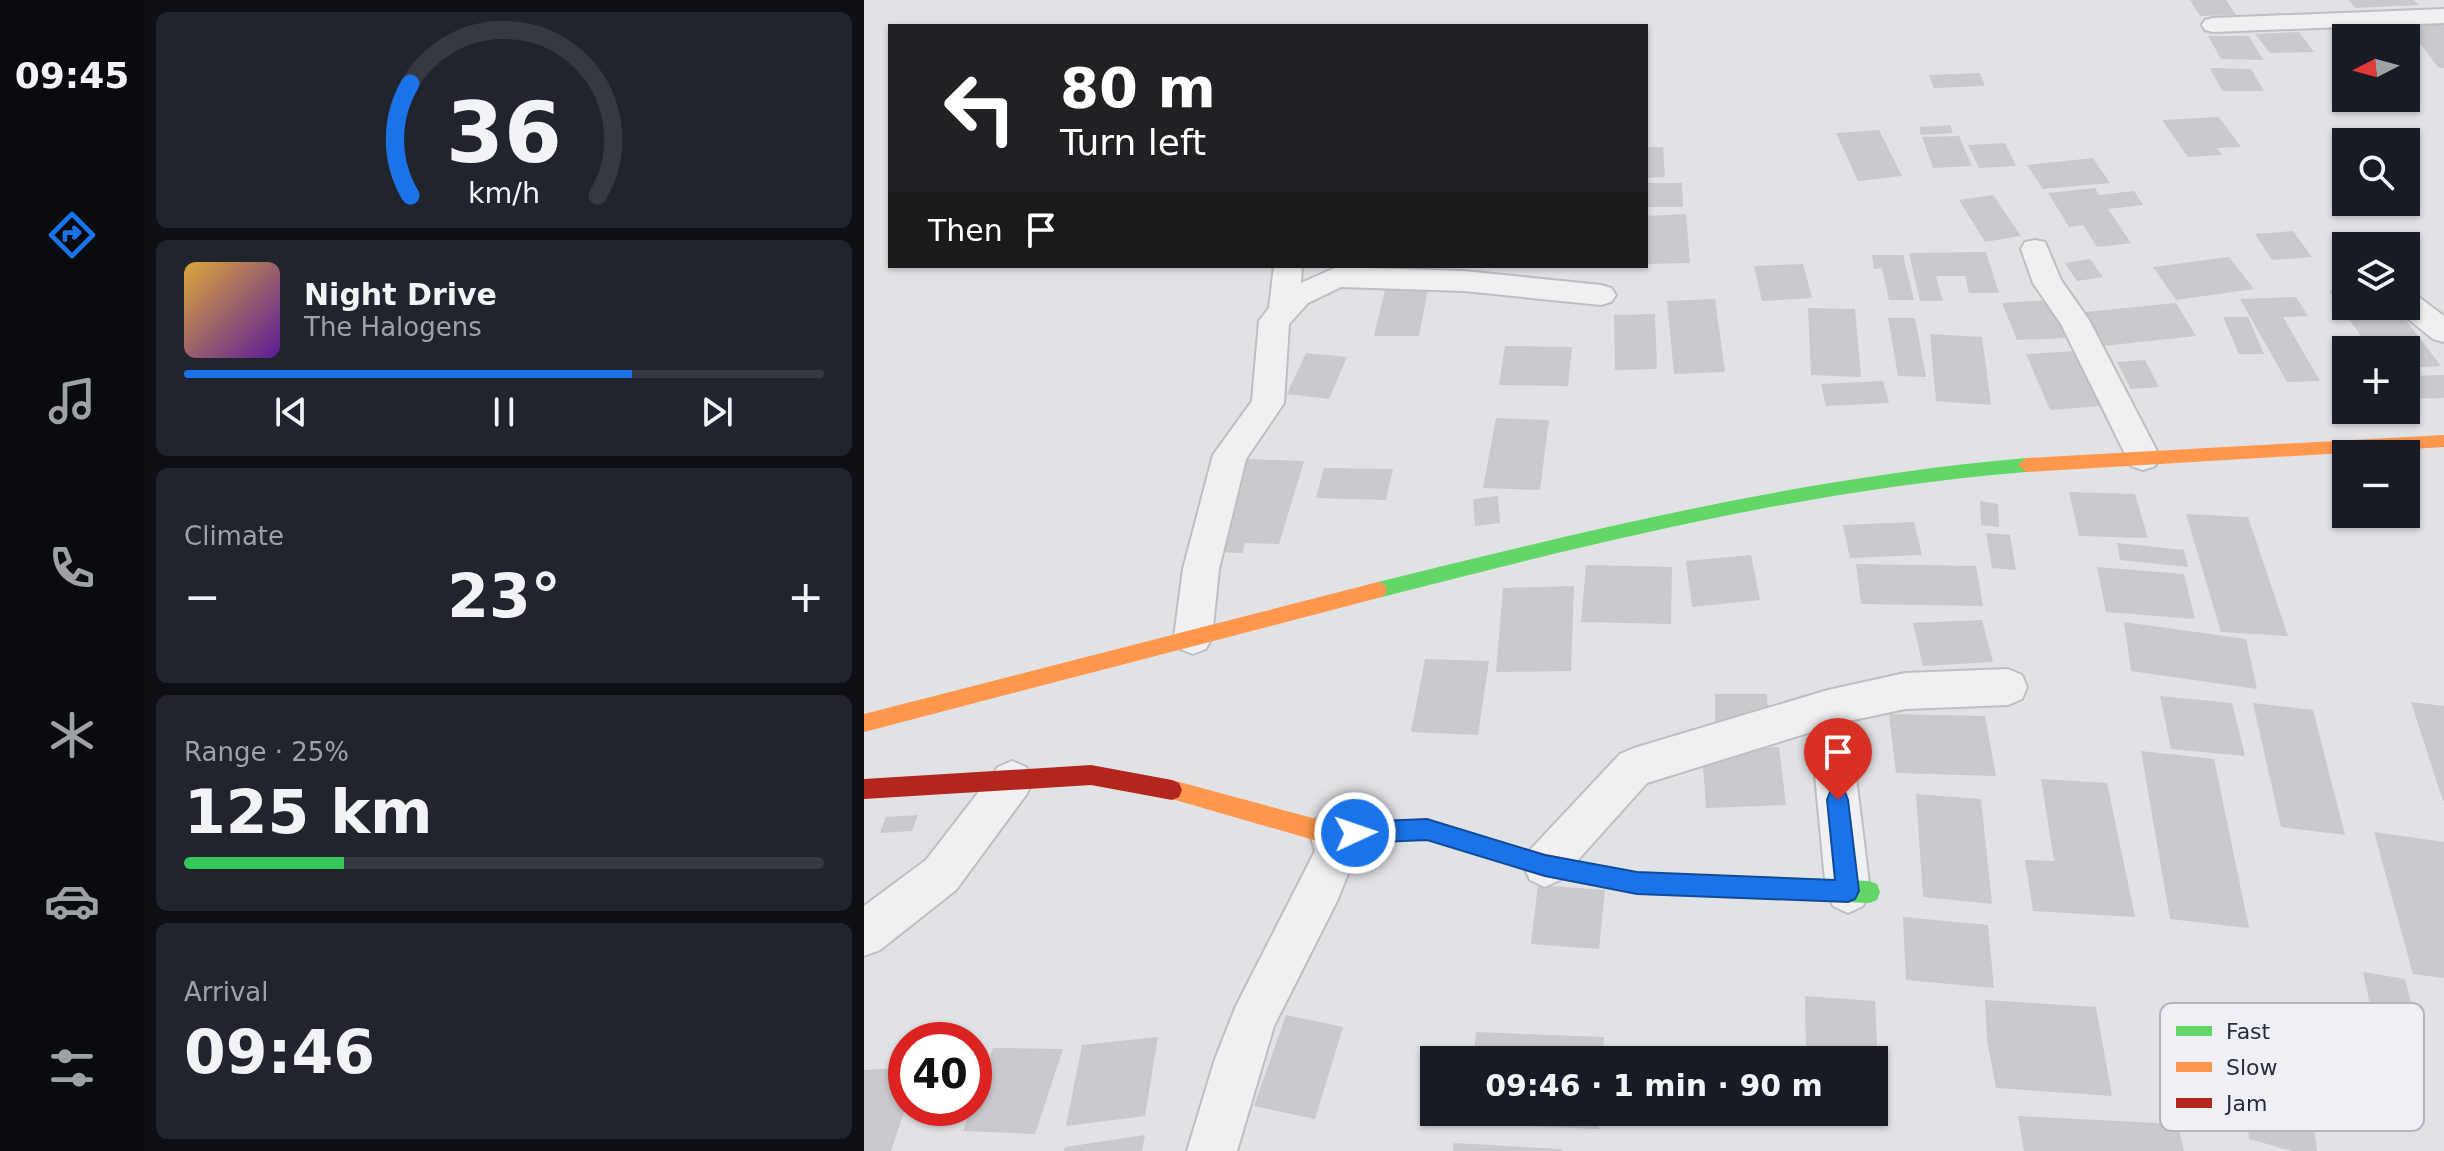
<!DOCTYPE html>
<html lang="en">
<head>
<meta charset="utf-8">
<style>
	body { margin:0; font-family:"DejaVu Sans",sans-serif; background:#20242c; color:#f1f3f6; height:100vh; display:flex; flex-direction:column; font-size:30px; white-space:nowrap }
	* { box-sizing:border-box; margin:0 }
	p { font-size:26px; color:#9ea1a6 }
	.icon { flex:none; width:44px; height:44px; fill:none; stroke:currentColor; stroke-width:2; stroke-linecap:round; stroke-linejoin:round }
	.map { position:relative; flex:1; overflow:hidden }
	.sheet { display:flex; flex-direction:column; gap:12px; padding:12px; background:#0d0f14; width:720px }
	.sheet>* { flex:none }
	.top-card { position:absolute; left:24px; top:24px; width:760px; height:244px; border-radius:0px; box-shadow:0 2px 6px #0004; background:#202124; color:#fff; overflow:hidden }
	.needle { width:52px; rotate:264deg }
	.buttons { position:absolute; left:1468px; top:24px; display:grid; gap:16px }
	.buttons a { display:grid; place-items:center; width:88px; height:88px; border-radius:0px; background:#171b24; box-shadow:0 2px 6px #0004; font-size:40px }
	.speed { position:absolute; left:24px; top:1022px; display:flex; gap:16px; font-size:40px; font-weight:700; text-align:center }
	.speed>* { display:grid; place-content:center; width:104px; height:104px; border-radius:50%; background:#171b24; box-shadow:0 2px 6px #0004; line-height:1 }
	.speed .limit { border:12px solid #d22; background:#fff; color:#111 }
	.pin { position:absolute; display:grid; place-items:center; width:68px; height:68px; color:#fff; margin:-82px -34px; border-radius:50% 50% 50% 0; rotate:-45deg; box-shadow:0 0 8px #0007 }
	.pin .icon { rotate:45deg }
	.me { position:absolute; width:88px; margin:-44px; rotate:87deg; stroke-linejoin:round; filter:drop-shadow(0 0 6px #0008) }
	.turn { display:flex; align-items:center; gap:28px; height:168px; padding:0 40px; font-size:36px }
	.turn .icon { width:104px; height:104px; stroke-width:2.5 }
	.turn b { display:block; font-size:56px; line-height:68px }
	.then { display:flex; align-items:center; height:76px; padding:0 40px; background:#0003; gap:16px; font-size:30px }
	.big { font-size:60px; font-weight:600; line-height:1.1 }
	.sheet .widget { flex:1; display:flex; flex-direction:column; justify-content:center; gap:12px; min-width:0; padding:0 28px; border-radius:12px; background:#20242c }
	.sheet .dial { align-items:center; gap:0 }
	.dial svg { height:208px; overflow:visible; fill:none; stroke:#363941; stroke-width:7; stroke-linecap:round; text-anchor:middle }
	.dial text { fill:#f1f3f6; stroke:none }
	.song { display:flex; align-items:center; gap:24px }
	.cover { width:96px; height:96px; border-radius:12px; background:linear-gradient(135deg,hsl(40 70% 55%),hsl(270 70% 35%)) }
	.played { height:8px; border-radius:4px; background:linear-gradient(90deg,#1a73e8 70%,#363941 70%) }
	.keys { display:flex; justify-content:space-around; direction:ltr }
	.heat { display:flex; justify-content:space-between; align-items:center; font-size:44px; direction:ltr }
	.charge { height:12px; border-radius:6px; background:linear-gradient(90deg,#34c759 25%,#363941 0) }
	.trip { position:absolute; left:556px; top:1046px; width:468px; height:80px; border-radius:0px; background:#171b24; box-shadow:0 2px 6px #0004; font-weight:600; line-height:80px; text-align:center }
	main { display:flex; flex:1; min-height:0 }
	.tabs { display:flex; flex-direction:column; width:144px; justify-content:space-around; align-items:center; background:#090b0e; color:#9ea1a6 }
	.tabs .icon { width:56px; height:56px }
	.tabs .current { color:#1a73e8 }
	.tabs b { font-size:36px; color:#f1f3f6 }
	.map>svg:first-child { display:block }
	.building { fill:#c9c9ce }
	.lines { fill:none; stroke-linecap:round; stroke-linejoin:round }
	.street-casing { stroke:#bebfc2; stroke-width:4 }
	.street { fill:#f0f0f3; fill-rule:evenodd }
	.fast { fill:#63d668; fill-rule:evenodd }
	.slow { fill:#ff974d; fill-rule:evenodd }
	.jam { fill:#b3261e; fill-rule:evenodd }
	.route { fill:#1a73e8; stroke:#114b97; stroke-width:2 }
	.key { fill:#eff0f5; stroke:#b4b5be; stroke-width:2 }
	.key-label { font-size:22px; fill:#2a2c3c }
</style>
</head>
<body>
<main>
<nav class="tabs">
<b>09:45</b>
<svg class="icon current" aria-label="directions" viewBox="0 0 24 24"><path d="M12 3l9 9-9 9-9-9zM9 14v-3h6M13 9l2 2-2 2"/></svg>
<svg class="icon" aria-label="music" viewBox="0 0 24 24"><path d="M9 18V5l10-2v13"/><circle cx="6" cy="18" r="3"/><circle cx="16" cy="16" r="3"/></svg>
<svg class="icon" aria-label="phone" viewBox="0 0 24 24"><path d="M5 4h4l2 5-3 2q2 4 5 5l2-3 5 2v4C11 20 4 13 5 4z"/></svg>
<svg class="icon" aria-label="climate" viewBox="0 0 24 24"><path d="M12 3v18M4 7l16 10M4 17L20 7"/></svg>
<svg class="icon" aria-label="car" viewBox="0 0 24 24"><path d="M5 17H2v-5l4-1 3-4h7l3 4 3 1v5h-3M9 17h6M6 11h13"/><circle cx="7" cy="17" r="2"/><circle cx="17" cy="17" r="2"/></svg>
<svg class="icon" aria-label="filters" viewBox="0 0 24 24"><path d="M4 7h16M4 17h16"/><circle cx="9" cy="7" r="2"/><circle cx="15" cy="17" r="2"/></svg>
</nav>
<section class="sheet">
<div class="widget dial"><svg viewBox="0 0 100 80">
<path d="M14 69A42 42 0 1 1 86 69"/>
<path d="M14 69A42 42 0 0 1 14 26" stroke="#1a73e8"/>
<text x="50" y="56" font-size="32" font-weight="700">36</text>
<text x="50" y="72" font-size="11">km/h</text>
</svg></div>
<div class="widget">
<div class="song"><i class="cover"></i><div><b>Night Drive</b><p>The Halogens</p></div></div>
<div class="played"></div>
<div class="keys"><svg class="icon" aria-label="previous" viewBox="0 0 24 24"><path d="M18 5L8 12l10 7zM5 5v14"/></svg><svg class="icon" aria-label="pause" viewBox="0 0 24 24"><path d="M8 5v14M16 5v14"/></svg><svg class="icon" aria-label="next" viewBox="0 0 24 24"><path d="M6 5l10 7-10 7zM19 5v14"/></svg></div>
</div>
<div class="widget"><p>Climate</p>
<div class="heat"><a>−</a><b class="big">23°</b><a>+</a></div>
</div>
<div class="widget"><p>Range · 25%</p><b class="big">125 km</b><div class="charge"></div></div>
<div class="widget"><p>Arrival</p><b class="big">09:46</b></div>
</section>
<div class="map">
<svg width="1580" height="1151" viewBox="0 0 1580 1151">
	<rect width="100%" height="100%" fill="#e1e2e6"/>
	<g class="building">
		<polygon points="1326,0 1362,0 1372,15 1336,16"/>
		<polygon points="1485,0 1550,0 1555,5 1491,8"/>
		<polygon points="1538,21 1580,21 1580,68 1575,68"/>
		<polygon points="1435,32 1450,52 1406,53 1391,34"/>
		<polygon points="1344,36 1385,36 1399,60 1357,59"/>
		<polygon points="1346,68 1387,69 1400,91 1358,91"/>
		<polygon points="1116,73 1121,86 1070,88 1065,75"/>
		<polygon points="1355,117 1377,147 1353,148 1358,155 1324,157 1298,120"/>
		<polygon points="1086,125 1089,133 1057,135 1055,127"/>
		<polygon points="1015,130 1038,176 994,181 972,133"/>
		<polygon points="1095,136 1108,166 1069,168 1058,137"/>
		<polygon points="1141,143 1152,166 1115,168 1104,145"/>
		<polygon points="782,147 799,147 801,177 782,178"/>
		<polygon points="1229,158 1246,183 1179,189 1163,165"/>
		<polygon points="782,183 818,183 819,207 782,207"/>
		<polygon points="1231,188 1235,195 1270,191 1279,205 1244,209 1267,243 1233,247 1219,225 1205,227 1184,193"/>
		<polygon points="1129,195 1157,236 1121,242 1095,200"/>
		<polygon points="822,214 826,263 782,264 782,216"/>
		<polygon points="1429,231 1448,257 1408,260 1391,234"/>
		<polygon points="1532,233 1541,246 1515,246 1506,234"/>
		<polygon points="1542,247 1558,268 1542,268"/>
		<polygon points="1122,252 1135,293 1105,293 1101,276 1072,276 1079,301 1056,301 1045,253"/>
		<polygon points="1008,255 1039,255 1050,300 1025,300 1018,268 1010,269"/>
		<polygon points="1365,257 1390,289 1312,300 1289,267"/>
		<polygon points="1226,259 1239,277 1213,281 1201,263"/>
		<polygon points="939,264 948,298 898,301 890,266"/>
		<polygon points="521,290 564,290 555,336 510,336"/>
		<polygon points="1482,290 1482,306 1531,306 1577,366 1542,368 1542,350 1507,350 1465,291"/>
		<polygon points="1432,297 1444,316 1419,317 1456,381 1423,382 1376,299"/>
		<polygon points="851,299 861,372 810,374 803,301"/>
		<polygon points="1188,300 1204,338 1153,340 1138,303"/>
		<polygon points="1312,303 1332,336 1239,346 1221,312"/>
		<polygon points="944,308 991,309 997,377 947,375"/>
		<polygon points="791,314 793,369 751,370 750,315"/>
		<polygon points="1359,317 1384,317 1400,354 1375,354"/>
		<polygon points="1024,318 1051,318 1062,377 1034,376"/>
		<polygon points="1066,334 1118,337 1127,405 1072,401"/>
		<polygon points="641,346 708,347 704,386 635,385"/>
		<polygon points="1211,351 1237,406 1186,410 1162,354"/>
		<polygon points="442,353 483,357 465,399 423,394"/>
		<polygon points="1281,360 1295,387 1267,389 1253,362"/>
		<polygon points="1580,375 1580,398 1542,399 1542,376"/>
		<polygon points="1019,381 1025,403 962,406 957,384"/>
		<polygon points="632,418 685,420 676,490 619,488"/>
		<polygon points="380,459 440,461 415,544 381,543 378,553 348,552"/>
		<polygon points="460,468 529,469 522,500 452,498"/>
		<polygon points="1205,492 1271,494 1284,538 1215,536"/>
		<polygon points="634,496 636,523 611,526 609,499"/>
		<polygon points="1116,501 1134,504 1135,527 1117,525"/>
		<polygon points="1322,514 1384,517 1424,636 1357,632"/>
		<polygon points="1050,522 1058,555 986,558 979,525"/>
		<polygon points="1122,533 1146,535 1152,570 1128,568"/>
		<polygon points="1253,543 1320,550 1324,567 1256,560"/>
		<polygon points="887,555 896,600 828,607 822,561"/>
		<polygon points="992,564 1112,566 1119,606 997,604"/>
		<polygon points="722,565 808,567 807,624 717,622"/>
		<polygon points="1233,567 1320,574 1331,619 1242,612"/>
		<polygon points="710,586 707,671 632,672 639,588"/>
		<polygon points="1118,620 1129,662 1059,666 1049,623"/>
		<polygon points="1260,622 1382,639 1393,689 1267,671"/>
		<polygon points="561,659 625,661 614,735 547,732"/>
		<polygon points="851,694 903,694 905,723 851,722"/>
		<polygon points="1296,696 1368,703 1381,756 1307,749"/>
		<polygon points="1547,702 1580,706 1580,801 1579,801"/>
		<polygon points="1389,703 1449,710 1481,835 1417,827"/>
		<polygon points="1025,714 1121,716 1132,776 1032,773"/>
		<polygon points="915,747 922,805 842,808 838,750"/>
		<polygon points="1277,751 1350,759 1385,928 1306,919"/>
		<polygon points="1177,779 1243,783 1271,917 1169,911 1161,860 1190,861"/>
		<polygon points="1052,794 1117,799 1128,904 1059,897"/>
		<polygon points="54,815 48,831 16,833 22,817"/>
		<polygon points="1510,832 1580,842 1580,978 1549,974"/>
		<polygon points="674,885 741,890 735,949 667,944"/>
		<polygon points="1039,917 1124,925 1130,988 1042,980"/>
		<polygon points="1499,972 1541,979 1552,1022 1508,1014"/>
		<polygon points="941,996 1011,1001 1015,1090 1010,1089 1010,1060 942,1060"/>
		<polygon points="1121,1000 1232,1007 1248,1096 1132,1088 1123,1040"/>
		<polygon points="422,1015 479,1027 451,1119 390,1106"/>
		<polygon points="612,1032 740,1037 739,1060 609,1060"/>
		<polygon points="294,1037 281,1116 202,1126 218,1045"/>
		<polygon points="129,1048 199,1049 171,1134 99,1131 107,1108 110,1108"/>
		<polygon points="1377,1062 1444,1078 1453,1151 1429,1151 1385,1139"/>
		<polygon points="42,1068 42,1106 27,1151 0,1151 0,1070"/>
		<polygon points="603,1112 736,1112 735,1129 601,1123"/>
		<polygon points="1154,1116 1314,1124 1320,1151 1160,1151"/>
		<polygon points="281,1135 278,1151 200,1151 201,1147"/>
		<polygon points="590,1143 698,1149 698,1151 589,1151"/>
	</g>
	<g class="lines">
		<defs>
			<g id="street">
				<polygon points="1580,9 1580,23 1349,32 1341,30 1338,25 1341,20 1349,18"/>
				<polygon points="1171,240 1181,242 1197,280 1225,320 1296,457 1291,466 1279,470 1267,466 1197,324 1169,283 1157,249 1161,242"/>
				<polygon points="410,266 438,266 437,283 473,267 600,271 737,285 747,288 752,295 747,302 737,305 600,291 477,287 444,303 425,324 420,403 382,459 355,569 348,637 342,649 329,654 316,649 310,637 319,569 349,455 388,401 395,321 405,308"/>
				<polygon points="1542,292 1552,295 1580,316 1580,342 1569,339 1532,309 1530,306 1542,306"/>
				<polygon points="1144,669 1158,675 1163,687 1158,699 1144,705 1041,709 985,721 1006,891 999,906 984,913 969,906 962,891 947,732 783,783 696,880 681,887 666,880 659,865 666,850 756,754 770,748 964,690 1041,673"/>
				<polygon points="148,761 162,767 169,781 162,795 92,890 16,950 0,956 0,906 62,860 134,767"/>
				<polygon points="467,813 482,819 496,844 473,901 410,1026 373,1151 323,1151 351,1059 372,1006 451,851 446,834 452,819"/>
			</g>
		</defs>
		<use href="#street" class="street-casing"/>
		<use href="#street" class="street"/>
		<g class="fast">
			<path d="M1162 458 1170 465 1162 472C941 490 728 543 514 598L508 596 505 590 508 584 514 582C729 529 941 477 1162 458Z"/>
			<polygon points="857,875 1005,881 1013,884 1016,892 1013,900 1005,903 857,897 849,894 846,886 849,878"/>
		</g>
		<g class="slow">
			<polygon points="1580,435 1580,447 1162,472 1154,465 1162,458"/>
			<polygon points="514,582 520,584 523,590 520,596 514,598 0,732 0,714"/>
			<polygon points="308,780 467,823 563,820 681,854 773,872 857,875 865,878 868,886 865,894 857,897 773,894 681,876 563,840 467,845 301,797 298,790 301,783"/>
		</g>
		<polygon class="jam" points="227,765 308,780 315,783 318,790 315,797 308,800 227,785 0,799 0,779"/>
	</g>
	<polygon class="route" points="974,789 981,792 984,800 995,891 991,899 984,902 773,894 681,876 563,840 491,843 483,840 480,833 483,825 491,822 563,819 681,855 773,872 971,880 963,800 966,792"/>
	<rect x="1296" y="1003" width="264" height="128" rx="12" class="key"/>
	<rect x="1312" y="1026" width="36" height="10" fill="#63d668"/>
	<rect x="1312" y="1062" width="36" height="10" fill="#ff974d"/>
	<rect x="1312" y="1098" width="36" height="10" fill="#b3261e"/>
	<g class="key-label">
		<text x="1362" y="1039">Fast</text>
		<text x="1362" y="1075">Slow</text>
		<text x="1362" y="1111">Jam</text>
	</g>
</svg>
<div class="buttons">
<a><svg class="needle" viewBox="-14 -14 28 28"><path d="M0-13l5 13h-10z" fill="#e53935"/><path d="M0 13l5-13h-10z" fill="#9ea1a6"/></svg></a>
<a><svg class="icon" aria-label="search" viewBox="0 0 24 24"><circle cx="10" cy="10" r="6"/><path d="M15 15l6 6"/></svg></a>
<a><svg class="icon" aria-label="layers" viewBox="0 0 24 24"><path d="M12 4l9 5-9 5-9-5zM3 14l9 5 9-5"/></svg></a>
<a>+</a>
<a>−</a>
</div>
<div class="speed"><div class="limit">40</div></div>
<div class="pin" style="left:974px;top:800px;background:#d93025"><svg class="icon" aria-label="arrive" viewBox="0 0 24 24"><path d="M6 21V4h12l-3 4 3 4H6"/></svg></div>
<svg class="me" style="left:491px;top:833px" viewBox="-20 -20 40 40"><circle r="17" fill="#1a73e8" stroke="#fff" stroke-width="3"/><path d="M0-11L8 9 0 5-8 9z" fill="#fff"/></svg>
<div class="trip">09:46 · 1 min · 90 m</div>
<div class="top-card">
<div class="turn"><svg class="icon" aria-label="left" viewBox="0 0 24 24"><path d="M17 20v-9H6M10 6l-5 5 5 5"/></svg><div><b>80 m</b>Turn left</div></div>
<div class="then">Then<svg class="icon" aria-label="arrive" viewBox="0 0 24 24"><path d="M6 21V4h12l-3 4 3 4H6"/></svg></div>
</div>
</div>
</main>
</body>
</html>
